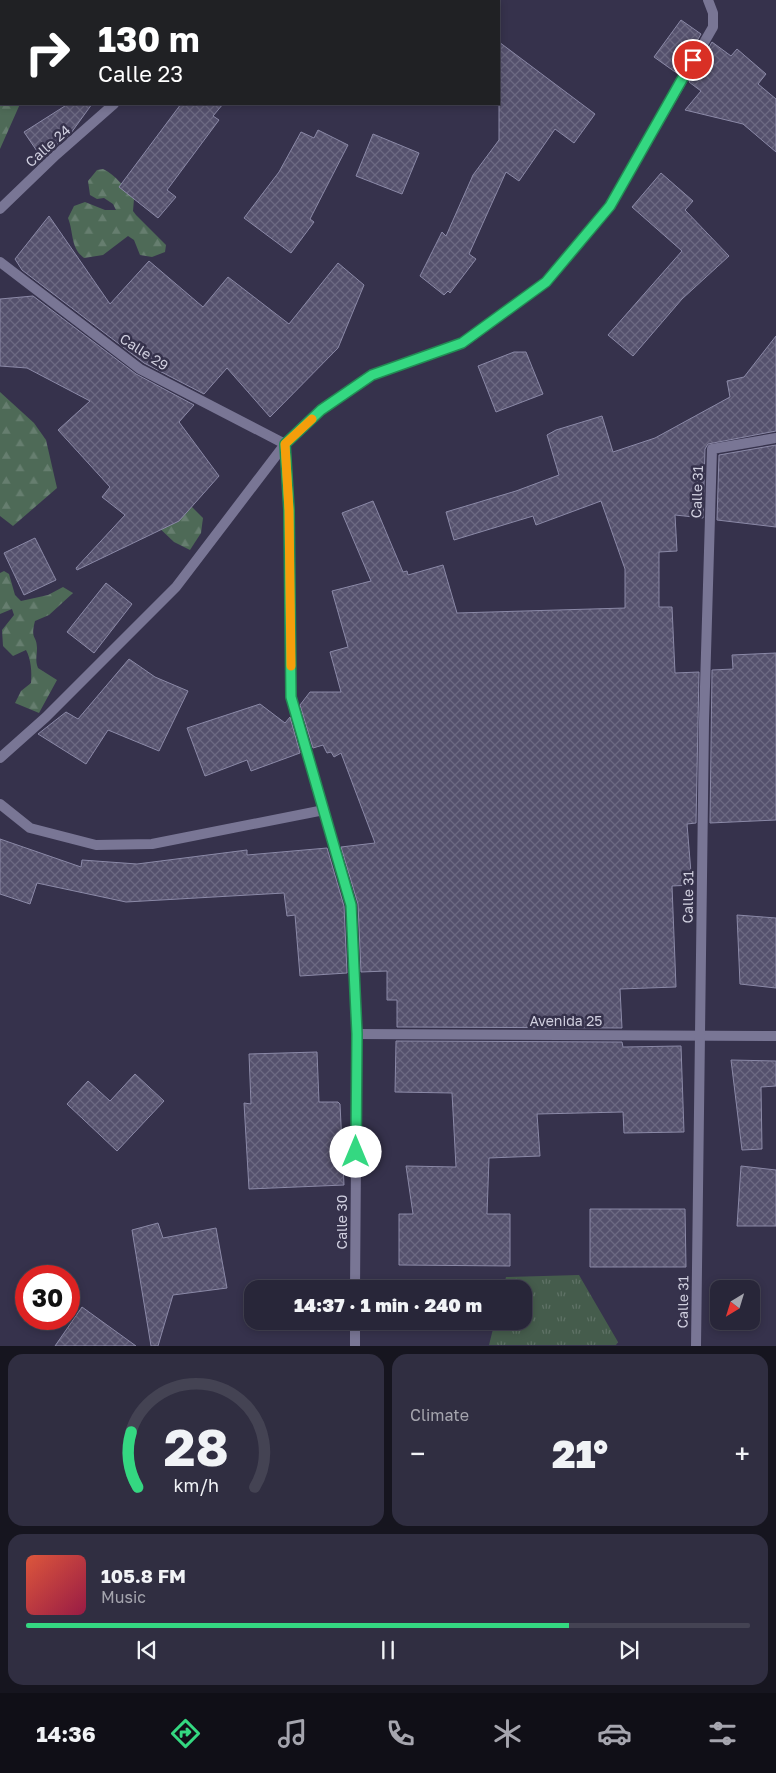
<!DOCTYPE html>
<html lang="en">
<head>
<meta charset="utf-8">
<style>
	body { margin:0; font-family:"Golos Text",sans-serif; background:#302e41; color:#f1f3f6; height:100vh; display:flex; flex-direction:column; font-size:19px; white-space:nowrap }
	* { box-sizing:border-box; margin:0 }
	p { font-size:16px; color:#a5a5ae }
	.icon { flex:none; width:28px; height:28px; fill:none; stroke:currentColor; stroke-width:2; stroke-linecap:round; stroke-linejoin:round }
	.map { position:relative; height:1346px; overflow:hidden }
	.details { display:flex; flex-direction:column; gap:8px; padding:8px; background:#16151f; flex:1 }
	.details>* { flex:none }
	.guide { position:absolute; left:0px; top:0px; width:500px; height:105px; box-shadow:0 2px 8px #0003,0 0 0 1px #444353; background:#202124; color:#fff; overflow:hidden }
	.needle { width:32px; rotate:218deg }
	.tools { position:absolute; left:710px; top:1280px; display:grid; gap:10px }
	.tools a { display:grid; place-items:center; width:50px; height:50px; border-radius:10px; background:#282639; box-shadow:0 2px 8px #0003,0 0 0 1px #444353; font-size:25px }
	.speed { position:absolute; left:15px; top:1265px; display:flex; gap:10px; font-size:25px; font-weight:700; text-align:center }
	.speed>* { display:grid; place-content:center; width:65px; height:65px; border-radius:50%; background:#282639; box-shadow:0 2px 8px #0003,0 0 0 1px #444353; line-height:1 }
	.speed .limit { border:8px solid #d22; background:#fff; color:#111 }
	.pin { position:absolute; display:grid; place-items:center; width:42px; height:42px; color:#fff; margin:-21px; border:2px solid #fff; border-radius:50%; box-shadow:0 1px 5px #0007 }
	.me { position:absolute; width:55px; margin:-28px; rotate:0deg; stroke-linejoin:round; filter:drop-shadow(0 0 4px #0008) }
	.turn { display:flex; align-items:center; gap:18px; height:105px; padding:0 15px; font-size:22px }
	.turn .icon { width:65px; height:65px; stroke-width:2.5 }
	.turn b { display:block; font-size:35px; line-height:42px }
	.big { font-size:38px; font-weight:800; line-height:1.1 }
	.details .card { flex:1; display:flex; flex-direction:column; justify-content:center; gap:8px; min-width:0; padding:0 18px; border-radius:15px; background:#302e41 }
	.details .dial { align-items:center; gap:0 }
	.dial svg { height:130px; overflow:visible; fill:none; stroke:#444353; stroke-width:7; stroke-linecap:round; text-anchor:middle }
	.dial text { fill:#f1f3f6; stroke:none }
	.song { display:flex; align-items:center; gap:15px }
	.cover { width:60px; height:60px; border-radius:8px; background:linear-gradient(135deg,hsl(10 70% 55%),hsl(340 70% 35%)) }
	.played { height:5px; border-radius:2px; background:linear-gradient(90deg,#34d881 75%,#444353 75%) }
	.keys { display:flex; justify-content:space-around; direction:ltr }
	.heat { display:flex; justify-content:space-between; align-items:center; font-size:28px; direction:ltr }
	.details .tiles { flex:1; display:grid; gap:8px; grid-template-columns:1fr 1fr }
	.card:last-child { grid-column:span 2 }
	.trip { position:absolute; left:244px; top:1280px; width:288px; height:50px; border-radius:15px; background:#282639; box-shadow:0 2px 8px #0003,0 0 0 1px #444353; font-weight:800; line-height:50px; text-align:center }
	.tabs { display:flex; height:80px; justify-content:space-around; align-items:center; background:#100f17; color:#a5a5ae }
	.tabs .icon { width:35px; height:35px }
	.tabs .active { color:#34d881 }
	.tabs b { font-size:22px; color:#f1f3f6 }
	.map>svg:first-child { display:block }
	.grass { fill:url(#grass-tufts) }
	.forest { fill:url(#forest-firs) }
	.building { fill:url(#building-cross-hatch); stroke:#8b89a7 }
	.lines { fill:none; stroke-linecap:round; stroke-linejoin:round }
	.minor { stroke:#797695; stroke-width:10 }
	.route-casing { stroke:#228c54; stroke-width:12 }
	.route { stroke:#34d881; stroke-width:9 }
	.slow { stroke:#f59e0b; stroke-width:9 }
	.labels { text-anchor:middle; stroke-width:5; stroke-linejoin:round; paint-order:stroke }
	.street-label { font-size:14px; fill:#d1d0e0; stroke:#36324c }
</style>
</head>
<body>
<div class="map">
<svg width="776" height="1346" viewBox="0 0 776 1346">
	<defs>
		<pattern id="grass-tufts" width="24" height="20" patternUnits="userSpaceOnUse" patternTransform="scale(1.25)"><rect width="24" height="20" fill="#455c4c"/><path d="M3 7l-1-3M5 7V3M7 7l1-3M15 17l-1-3M17 17v-4M19 17l1-3" fill="none" stroke="#5f7266"/></pattern>
		<pattern id="forest-firs" width="22" height="20" patternUnits="userSpaceOnUse" patternTransform="scale(1.25)"><rect width="22" height="20" fill="#4e6a57"/><path d="M5 1l3.5 6h-7zM16 11l3.5 6h-7z" fill="#667e6f"/></pattern>
		<pattern id="building-cross-hatch" width="8" height="8" patternUnits="userSpaceOnUse" patternTransform="scale(1.25)"><rect width="8" height="8" fill="#55516d"/><path d="M0 0l8 8M0 8l8-8" fill="none" stroke="#6c6982"/></pattern>
	</defs>
	<rect width="100%" height="100%" fill="#36324c"/>
	<polygon class="grass" points="579,1275 618,1342 616,1345 489,1345 495,1321 522,1321 522,1289 503,1289 506,1277"/>
	<g class="forest">
		<polygon points="0,60 1,104 20,104 0,149"/>
		<path d="M103 169C116 175 125 188 134 199L133 211 136 215 166 245 165 252 152 257 140 255 134 240 128 236 103 255 84 258C70 247 74 233 68 218L74 206 85 202 105 210H116L113 204 104 198 97 199 90 195 88 181 97 170Z"/>
		<polygon points="0,392 34,423 46,440 57,488 13,526 0,516"/>
		<polygon points="181,496 203,518 201,533 190,550 174,542 154,523"/>
		<path d="M4 571 9 574 15 595 21 601 48 595 63 587 73 593 49 615 35 621C30 640 37 635 37 648 37 656 35 660 38 668L57 680 39 713 15 703 21 691 31 683C32 672 31 659 26 650L13 656 3 646 2 630 14 615 12 609 0 614V573Z"/>
	</g>
	<g class="building">
		<polygon points="681,20 701,34 678,74 654,57"/>
		<polygon points="499,42 595,114 574,143 555,129 519,181 506,172 469,254 476,259 450,293 448,291 444,295 420,276 442,232 446,236 473,175 499,140"/>
		<polygon points="712,42 731,56 737,49 766,74 758,84 776,99 776,152 743,124 685,110 701,91 689,82"/>
		<polygon points="68,104 92,104 71,133 41,157 24,132"/>
		<polygon points="181,104 223,104 213,116 219,120 167,190 176,197 158,218 119,187"/>
		<polygon points="318,130 348,145 310,219 314,222 291,253 244,218 279,172 301,132 314,138"/>
		<polygon points="373,134 419,153 402,194 356,176"/>
		<polygon points="661,173 693,201 685,210 729,256 682,299 633,356 608,335 682,251 632,207"/>
		<polygon points="49,216 110,304 149,261 203,307 228,277 289,324 338,263 364,285 338,348 270,417 227,368 204,394 144,363 22,270 15,259"/>
		<polygon points="33,296 136,374 194,405 179,422 219,476 179,521 77,570 76,568 125,515 102,497 110,487 58,430 90,401 27,368 0,366 0,299"/>
		<polygon points="776,336 776,431 708,444 705,449 703,518 675,515 677,551 659,552 659,607 672,607 675,673 699,672 696,823 687,824 692,885 672,886 676,987 620,989 622,1028 397,1027 397,1000 387,1000 387,971 361,972 358,904 341,847 375,843 341,753 334,757 331,752 327,753 323,745 313,748 300,705 310,692 341,692 330,652 348,647 332,591 371,581 342,513 373,501 403,572 407,571 408,575 443,565 457,613 625,608 625,569 601,501 536,525 533,516 454,540 446,512 516,491 559,475 547,435 556,430 602,416 613,452 655,438 730,397 727,381 744,377"/>
		<polygon points="514,352 526,352 543,394 496,412 478,366"/>
		<polygon points="776,445 776,527 717,520 719,455"/>
		<polygon points="35,538 56,580 24,595 4,553"/>
		<polygon points="106,583 132,604 94,653 67,632"/>
		<polygon points="776,653 776,820 710,823 712,670 733,669 732,655"/>
		<polygon points="129,659 155,677 188,691 159,751 108,730 86,764 38,734 66,712 78,719"/>
		<polygon points="260,704 285,723 290,717 300,753 251,771 247,760 205,776 187,728"/>
		<polygon points="0,839 81,867 82,860 137,864 247,850 247,855 327,848 344,906 347,973 300,976 295,915 287,916 284,893 126,902 37,883 30,904 0,894"/>
		<polygon points="737,915 776,918 776,988 740,984"/>
		<polygon points="396,1041 622,1042 623,1047 681,1046 684,1132 624,1133 623,1112 537,1114 540,1156 489,1158 487,1214 510,1214 510,1266 399,1265 399,1214 413,1214 406,1166 456,1167 452,1093 395,1092"/>
		<polygon points="317,1052 319,1102 338,1102 340,1104 344,1185 249,1189 244,1103 251,1104 249,1054"/>
		<polygon points="731,1060 776,1061 776,1086 761,1087 762,1149 742,1150"/>
		<polygon points="135,1074 164,1101 117,1151 67,1104 88,1081 110,1101"/>
		<polygon points="741,1166 776,1170 776,1226 737,1226"/>
		<polygon points="590,1209 685,1209 686,1267 590,1267"/>
		<polygon points="158,1223 163,1238 216,1228 227,1288 173,1295 158,1346 151,1346 132,1230"/>
		<polygon points="82,1307 136,1346 55,1346"/>
	</g>
	<g class="lines">
		<g class="minor">
			<polyline points="97,0 98,1"/>
			<polyline points="229,1 231,0"/>
			<polyline points="0,209 56,155 114,104"/>
			<polyline points="0,262 140,369 285,444"/>
			<polyline points="285,444 289,510 291,697 351,905 357,1034 355,1289"/>
			<polyline points="0,758 46,717 176,587 285,444 321,410 372,375 463,343 546,282 610,206 713,27 713,13 708,0"/>
			<polyline points="0,804 30,828 96,845 152,844 324,810"/>
			<polyline points="357,1034 776,1036"/>
			<polyline points="355,1346 355,1321"/>
			<polyline points="696,1346 704,721 712,449 776,438"/>
		</g>
	</g>
	<g class="lines">
		<defs>
			<polyline id="route" points="356,1152 357,1034 351,905 291,697 289,510 285,444 321,410 372,375 462,343 546,282 610,206 693,60"/>
		</defs>
		<use href="#route" class="route-casing"/>
		<use href="#route" class="route"/>
		<polyline class="slow" points="291,666 289,510 285,444 312,419"/>
	</g>
	<g class="labels">
		<g class="street-label">
			<text transform="translate(48 146) rotate(-42)" y="5">Calle 24</text>
			<text transform="translate(144 352) rotate(33)" y="5">Calle 29</text>
			<text transform="translate(697 492) rotate(-88)" y="5">Calle 31</text>
			<text transform="translate(688 897) rotate(-89)" y="5">Calle 31</text>
			<text x="566" y="1026">Avenida 25</text>
			<text transform="translate(342 1222) rotate(-90)" y="5">Calle 30</text>
			<text transform="translate(683 1302) rotate(-89)" y="5">Calle 31</text>
		</g>
	</g>
</svg>
<div class="tools">
<a><svg class="needle" viewBox="-14 -14 28 28"><path d="M0-13l5 13h-10z" fill="#e53935"/><path d="M0 13l5-13h-10z" fill="#a5a5ae"/></svg></a>
</div>
<div class="speed"><div class="limit">30</div></div>
<div class="pin" style="left:693px;top:60px;background:#d93025"><svg class="icon" aria-label="arrive" viewBox="0 0 24 24"><path d="M6 21V4h12l-3 4 3 4H6"/></svg></div>
<svg class="me" style="left:356px;top:1152px" viewBox="-20 -20 40 40"><circle r="19" fill="#fff"/><path d="M0-13L10 11 0 6-10 11z" fill="#34d881"/></svg>
<div class="trip">14:37 · 1 min · 240 m</div>
<div class="guide">
<div class="turn"><svg class="icon" aria-label="right" viewBox="0 0 24 24"><path d="M7 20v-9h11M14 6l5 5-5 5"/></svg><div><b>130 m</b>Calle 23</div></div>
</div>
</div>
<section class="details">
<div class="tiles">
<div class="card dial"><svg viewBox="0 0 100 80">
<path d="M14 69A42 42 0 1 1 86 69"/>
<path d="M14 69A42 42 0 0 1 10 35" stroke="#34d881"/>
<text x="50" y="56" font-size="32" font-weight="700">28</text>
<text x="50" y="72" font-size="11">km/h</text>
</svg></div>
<div class="card"><p>Climate</p>
<div class="heat"><a>−</a><b class="big">21°</b><a>+</a></div>
</div>
<div class="card">
<div class="song"><i class="cover"></i><div><b>105.8 FM</b><p>Music</p></div></div>
<div class="played"></div>
<div class="keys"><svg class="icon" aria-label="previous" viewBox="0 0 24 24"><path d="M18 5L8 12l10 7zM5 5v14"/></svg><svg class="icon" aria-label="pause" viewBox="0 0 24 24"><path d="M8 5v14M16 5v14"/></svg><svg class="icon" aria-label="next" viewBox="0 0 24 24"><path d="M6 5l10 7-10 7zM19 5v14"/></svg></div>
</div>
</div>
</section>
<nav class="tabs">
<b>14:36</b>
<svg class="icon active" aria-label="directions" viewBox="0 0 24 24"><path d="M12 3l9 9-9 9-9-9zM9 14v-3h6M13 9l2 2-2 2"/></svg>
<svg class="icon" aria-label="music" viewBox="0 0 24 24"><path d="M9 18V5l10-2v13"/><circle cx="6" cy="18" r="3"/><circle cx="16" cy="16" r="3"/></svg>
<svg class="icon" aria-label="phone" viewBox="0 0 24 24"><path d="M5 4h4l2 5-3 2q2 4 5 5l2-3 5 2v4C11 20 4 13 5 4z"/></svg>
<svg class="icon" aria-label="climate" viewBox="0 0 24 24"><path d="M12 3v18M4 7l16 10M4 17L20 7"/></svg>
<svg class="icon" aria-label="car" viewBox="0 0 24 24"><path d="M5 17H2v-5l4-1 3-4h7l3 4 3 1v5h-3M9 17h6M6 11h13"/><circle cx="7" cy="17" r="2"/><circle cx="17" cy="17" r="2"/></svg>
<svg class="icon" aria-label="filters" viewBox="0 0 24 24"><path d="M4 7h16M4 17h16"/><circle cx="9" cy="7" r="2"/><circle cx="15" cy="17" r="2"/></svg>
</nav>
</body>
</html>
